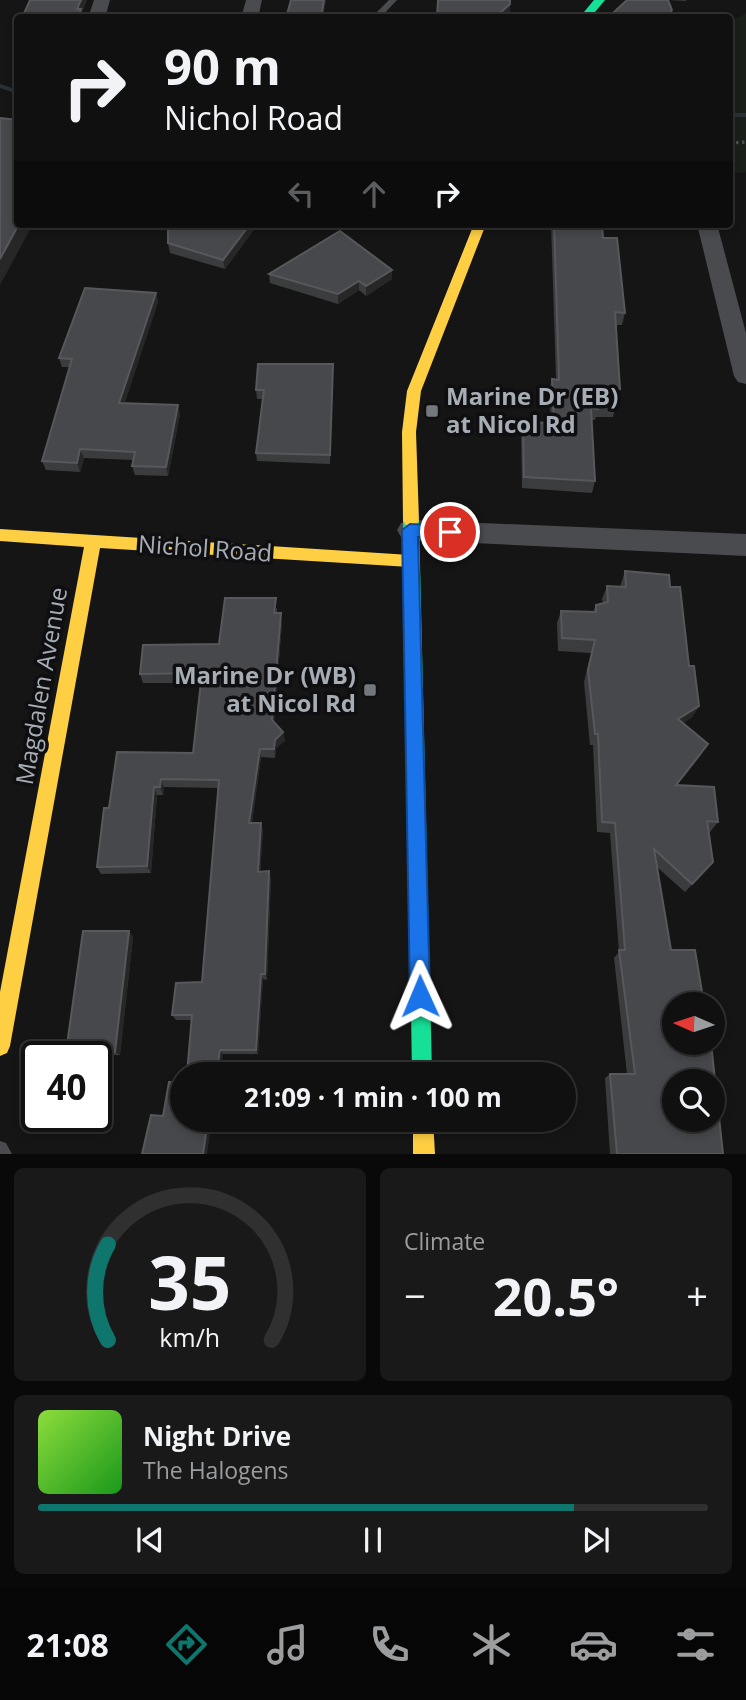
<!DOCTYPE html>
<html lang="en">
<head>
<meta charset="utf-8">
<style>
	body { margin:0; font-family:"Open Sans",sans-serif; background:#191919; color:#f1f3f6; height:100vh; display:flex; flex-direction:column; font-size:26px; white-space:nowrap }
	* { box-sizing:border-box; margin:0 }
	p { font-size:23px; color:#9c9d9f }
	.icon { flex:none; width:38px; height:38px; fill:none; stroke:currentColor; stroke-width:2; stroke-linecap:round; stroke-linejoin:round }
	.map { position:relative; height:1154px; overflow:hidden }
	.sheet { display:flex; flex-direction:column; gap:14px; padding:14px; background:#090909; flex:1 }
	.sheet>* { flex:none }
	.guide { position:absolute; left:14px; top:14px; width:719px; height:214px; border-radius:7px; box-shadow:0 4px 10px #0003,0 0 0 2px #303030; background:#101010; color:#f1f3f6; overflow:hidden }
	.needle { width:46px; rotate:273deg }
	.buttons { position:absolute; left:662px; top:992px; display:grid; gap:14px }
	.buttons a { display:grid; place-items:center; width:63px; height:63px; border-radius:50%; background:#101010; box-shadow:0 4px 10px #0003,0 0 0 2px #303030; font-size:35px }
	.speed { position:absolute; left:21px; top:1041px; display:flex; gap:14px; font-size:35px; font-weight:700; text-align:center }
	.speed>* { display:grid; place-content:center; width:91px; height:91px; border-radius:50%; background:#101010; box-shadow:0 4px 10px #0003,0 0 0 2px #303030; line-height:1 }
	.speed .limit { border:4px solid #111; border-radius:10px; background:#fff; color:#111 }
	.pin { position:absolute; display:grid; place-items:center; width:60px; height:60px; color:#fff; margin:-30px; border:4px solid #fff; border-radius:50%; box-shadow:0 2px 7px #0007 }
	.me { position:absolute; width:77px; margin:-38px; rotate:359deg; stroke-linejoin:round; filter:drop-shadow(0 0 5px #0008) }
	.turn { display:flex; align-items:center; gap:24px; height:147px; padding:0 35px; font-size:32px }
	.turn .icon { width:91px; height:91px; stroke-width:2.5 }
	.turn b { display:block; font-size:49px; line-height:60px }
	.lanes { display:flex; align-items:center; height:66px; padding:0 35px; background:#0003; justify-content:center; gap:35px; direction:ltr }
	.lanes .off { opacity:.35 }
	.big { font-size:52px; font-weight:700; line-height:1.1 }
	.sheet .widget { flex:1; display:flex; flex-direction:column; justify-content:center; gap:10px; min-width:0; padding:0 24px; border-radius:10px; background:#191919 }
	.sheet .dial { align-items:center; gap:0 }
	.dial svg { height:182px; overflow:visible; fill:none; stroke:#303030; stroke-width:7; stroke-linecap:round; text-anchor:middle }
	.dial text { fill:#f1f3f6; stroke:none }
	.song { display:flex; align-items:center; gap:21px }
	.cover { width:84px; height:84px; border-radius:10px; background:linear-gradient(135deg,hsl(90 70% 55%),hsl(120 70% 35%)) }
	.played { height:7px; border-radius:4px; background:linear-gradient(90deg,#0f766e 80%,#303030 80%) }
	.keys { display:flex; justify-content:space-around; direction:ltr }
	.heat { display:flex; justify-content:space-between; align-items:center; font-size:38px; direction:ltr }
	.sheet .tiles { flex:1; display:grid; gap:14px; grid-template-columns:1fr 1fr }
	.widget:last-child { grid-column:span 2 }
	.trip { position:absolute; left:170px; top:1062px; width:406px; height:70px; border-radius:35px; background:#101010; box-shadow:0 4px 10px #0003,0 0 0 2px #303030; font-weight:700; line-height:70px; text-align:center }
	.tabs { display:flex; height:112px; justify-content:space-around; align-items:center; background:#060606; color:#9c9d9f }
	.tabs .icon { width:49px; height:49px }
	.tabs .selected { color:#0f766e }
	.tabs b { font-size:32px; color:#f1f3f6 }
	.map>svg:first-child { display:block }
	.green { fill:#1a1f1a }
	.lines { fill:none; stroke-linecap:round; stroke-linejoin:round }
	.stream { fill:#293136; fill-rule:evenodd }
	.path { stroke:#4b4d4f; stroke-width:3.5; stroke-dasharray:2.5 3.5; stroke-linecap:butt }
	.lane { fill:#494b4e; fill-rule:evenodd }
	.street { fill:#494b4e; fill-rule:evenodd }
	.fast { fill:#16e098; fill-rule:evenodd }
	.slow { fill:#ffcf43; fill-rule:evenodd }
	.wall { fill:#3b3c3e }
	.shaded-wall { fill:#272728 }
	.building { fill:#47484b; stroke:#56585b; stroke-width:2; fill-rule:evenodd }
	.route { fill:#1a73e8; stroke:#114b97; stroke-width:2 }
	.poi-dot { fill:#74787d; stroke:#0f0f11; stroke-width:2.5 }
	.labels { text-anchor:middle; stroke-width:7; stroke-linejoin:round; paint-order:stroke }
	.poi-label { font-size:24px; font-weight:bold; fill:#a7adb5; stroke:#0f0f11; text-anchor:start }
	.street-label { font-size:24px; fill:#a7adb5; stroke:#0f0f11 }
</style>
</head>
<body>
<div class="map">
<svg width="746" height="1154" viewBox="0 0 746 1154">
	<rect width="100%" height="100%" fill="#151515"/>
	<polygon class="green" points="746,13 746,172 730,174 730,22"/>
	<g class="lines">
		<g class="stream">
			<polygon points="0,84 18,90 18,94 0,88"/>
			<rect x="730" y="113" width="16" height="4"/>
		</g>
		<polyline class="path" points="730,143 746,142"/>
		<g class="lane">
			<polygon points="389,0 397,0 380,18 371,18"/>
			<polygon points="0,1141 6,1143 12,1154 0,1154"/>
		</g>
		<g class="street">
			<polygon points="94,0 110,0 105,18 88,18"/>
			<polygon points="246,0 262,0 258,18 241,18"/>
			<polygon points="697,224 717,224 746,333 746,384 738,382 734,376"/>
			<polygon points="410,520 746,534 746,556 410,540 401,537 397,530 401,523"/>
		</g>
		<g class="fast">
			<polygon points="594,0 605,0 590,18 579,18"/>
			<polygon points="411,515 416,517 419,521 432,1074 412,1074 403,521 406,517"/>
		</g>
		<g class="slow">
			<polygon points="474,224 486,224 421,391 416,432 419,521 416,525 406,525 403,521 402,432 407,391"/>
			<polygon points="0,529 410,555 416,556 418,561 416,566 410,567 100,548 10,1046 7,1053 0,1056 0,992 84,547 0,541"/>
			<polygon points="413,1120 433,1120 435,1154 413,1154"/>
		</g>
	</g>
	<g class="wall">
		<polygon points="627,0 686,0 686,1 668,0 672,10 670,18 613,18 614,12"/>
		<polygon points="510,4 509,16 507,18 437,18"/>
		<polygon points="258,224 225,269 170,253 168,243"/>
		<polygon points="551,224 602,224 603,238 625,313 622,325 616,325 620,389 613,417 596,417 595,420 592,420 595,481 592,493 522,488 521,433 523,422 551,423 549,391 552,379 556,379"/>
		<polygon points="269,274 392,279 366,296 359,290 338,304 270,283"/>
		<polygon points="156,293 158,302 124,403 180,414 168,476 135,475 132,466 134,460 84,458 80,472 46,470 42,461 70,367 62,367 59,358"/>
		<polygon points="333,373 330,464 257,461 256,453 263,399 257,399 256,390"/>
		<polygon points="625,571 670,587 699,706 692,717 683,723 701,755 677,785 718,822 710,832 709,832 705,871 685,892 657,867 671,950 723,1154 610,1154 605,1078 610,1074 627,1074 614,958 619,952 610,833 597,832 593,745 590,745 584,682 591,653 558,651 557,623 561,611 593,612 596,605 603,603 602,599 607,586 620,587"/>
		<polygon points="277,608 277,613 282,623 274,722 283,732 285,741 276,748 275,758 261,757 252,823 263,830 260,872 271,878 267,980 263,979 258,1054 223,1054 192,1020 176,1020 172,1015 202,982 218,788 164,787 163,795 157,795 151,873 101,874 97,867 109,808 193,753 201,683 143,683 140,674 219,644"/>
		<polygon points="129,931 133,937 120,1055 71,1056 66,1052"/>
	</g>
	<g class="shaded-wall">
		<polygon points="81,0 87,0 82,13 83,18 78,18 77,9"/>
		<polygon points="324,0 326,0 323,18 321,18"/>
		<polygon points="510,4 509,16 507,18 497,18 497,16"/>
		<polygon points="19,224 33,224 0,285 0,259"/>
		<polygon points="250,224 258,224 225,269 223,260"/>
		<polygon points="392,270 392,279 366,296 366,286"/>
		<polygon points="359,281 359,290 338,304 338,294"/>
		<polygon points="156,293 158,302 122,412 119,403"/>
		<polygon points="178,405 180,414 168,476 166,467"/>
		<polygon points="80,449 84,458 80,472 77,463"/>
		<polygon points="281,613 282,623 273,729 272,720"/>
		<polygon points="699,706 692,717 672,731 678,719"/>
		<polygon points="283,732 285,741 276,748 275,758 274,749 275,740"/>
		<polygon points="708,744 701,755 669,795 676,785"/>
		<polygon points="260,749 261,757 251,830 249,823"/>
		<polygon points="161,779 164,787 163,795 160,787"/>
		<polygon points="154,787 157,795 151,873 147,866"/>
		<polygon points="261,823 263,830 260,879 258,872"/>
		<polygon points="269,871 271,878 267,980 265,974"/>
		<polygon points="129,931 133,937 120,1055 115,1052"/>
		<polygon points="261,974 263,979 258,1054 256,1050"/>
		<polygon points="220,1050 223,1054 219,1074 216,1074"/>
		<polygon points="208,1120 212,1120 207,1154 203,1154"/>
	</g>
	<g class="building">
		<polygon points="30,0 81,0 77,9 81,9 78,18 22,18"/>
		<polygon points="291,0 324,0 321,18 286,18"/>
		<polygon points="438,0 510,0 510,4 497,16 469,15 469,18 437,18"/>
		<polygon points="627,0 668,0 672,10 666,18 614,18 617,13 614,12"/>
		<polygon points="0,118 18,120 18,224 19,224 0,259"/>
		<polygon points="172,224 250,224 223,260 168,243 168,229"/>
		<polygon points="554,224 602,224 603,238 617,238 625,313 615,312 620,389 615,388 616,406 597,405 598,409 591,408 595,481 524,477 523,422 554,423 552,379 559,380"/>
		<polygon points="340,231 392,270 366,286 359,281 338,294 269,274"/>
		<polygon points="85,288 156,293 119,403 178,405 166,467 132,466 135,452 80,449 77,463 42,461 72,359 59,358"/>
		<polygon points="258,364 333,364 330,455 256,453 264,390 256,390"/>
		<path d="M625 571 669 575 670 587H680L689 666H694L699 706 678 719 708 744 676 785 714 787 718 822 707 821 713 862 692 884 654 849 671 950H695L704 1004H674V1043H711L723 1154H617L610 1074H635L619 950H625L615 823 602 822 598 734H595L588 670 595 640 562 638 561 611 596 612V605L608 602 607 586 626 587ZM674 1082H712V1120H674Z"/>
		<polygon points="225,598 276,598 274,613 281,613 272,720 283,732 275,740 274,749 260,749 249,823 261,823 258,872 269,871 265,974 261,974 256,1050 220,1050 216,1074 187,1074 192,1015 172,1015 176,983 202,982 219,780 161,779 160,787 154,787 147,866 97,867 104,808 109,808 117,752 193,753 202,673 140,674 143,645 219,644"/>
		<polygon points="83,931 129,931 115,1052 66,1052"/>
		<polygon points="169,1082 182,1083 182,1120 208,1120 203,1154 142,1154 151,1115 163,1116"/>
	</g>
	<polygon class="route" points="410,524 450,526 458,532 450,539 418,537 430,996 427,1003 420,1006 413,1003 410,996 402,530"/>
	<g class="poi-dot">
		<rect x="425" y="404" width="14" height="14" rx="3.5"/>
		<rect x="363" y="683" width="14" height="14" rx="3.5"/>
	</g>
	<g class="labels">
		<g class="poi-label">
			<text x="446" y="405">Marine Dr (EB)<tspan x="446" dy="28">at Nicol Rd</tspan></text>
			<text x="356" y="684" text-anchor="end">Marine Dr (WB)<tspan x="356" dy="28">at Nicol Rd</tspan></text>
		</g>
		<g class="street-label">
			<text transform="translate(205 549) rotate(4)" y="8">Nichol Road</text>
			<text transform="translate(42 686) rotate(-80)" y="8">Magdalen Avenue</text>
		</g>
	</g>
</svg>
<div class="buttons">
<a><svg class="needle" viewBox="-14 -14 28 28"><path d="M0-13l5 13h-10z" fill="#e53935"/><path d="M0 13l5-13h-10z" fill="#9c9d9f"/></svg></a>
<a><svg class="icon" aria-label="search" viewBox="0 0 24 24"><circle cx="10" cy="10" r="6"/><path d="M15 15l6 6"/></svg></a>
</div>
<div class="speed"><div class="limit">40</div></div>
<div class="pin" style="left:450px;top:532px;background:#d93025"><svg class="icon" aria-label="arrive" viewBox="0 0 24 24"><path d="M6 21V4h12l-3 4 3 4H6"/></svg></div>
<svg class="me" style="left:420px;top:996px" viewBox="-20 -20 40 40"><path d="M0-17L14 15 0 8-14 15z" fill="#1a73e8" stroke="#fff" stroke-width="4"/></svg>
<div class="trip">21:09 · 1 min · 100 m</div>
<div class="guide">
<div class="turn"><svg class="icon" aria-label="right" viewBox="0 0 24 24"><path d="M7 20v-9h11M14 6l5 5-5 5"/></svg><div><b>90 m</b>Nichol Road</div></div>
<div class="lanes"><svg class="icon off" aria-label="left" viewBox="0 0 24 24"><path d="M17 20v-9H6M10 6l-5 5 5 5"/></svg><svg class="icon off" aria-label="ahead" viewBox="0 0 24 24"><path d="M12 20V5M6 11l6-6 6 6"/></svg><svg class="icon" aria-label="right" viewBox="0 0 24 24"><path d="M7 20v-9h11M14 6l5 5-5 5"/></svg></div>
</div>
</div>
<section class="sheet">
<div class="tiles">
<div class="widget dial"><svg viewBox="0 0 100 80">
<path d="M14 69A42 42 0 1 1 86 69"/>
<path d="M14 69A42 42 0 0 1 14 27" stroke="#0f766e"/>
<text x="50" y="56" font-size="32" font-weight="700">35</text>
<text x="50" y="72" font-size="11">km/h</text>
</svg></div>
<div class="widget"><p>Climate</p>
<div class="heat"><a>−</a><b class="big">20.5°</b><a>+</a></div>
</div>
<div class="widget">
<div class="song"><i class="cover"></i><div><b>Night Drive</b><p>The Halogens</p></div></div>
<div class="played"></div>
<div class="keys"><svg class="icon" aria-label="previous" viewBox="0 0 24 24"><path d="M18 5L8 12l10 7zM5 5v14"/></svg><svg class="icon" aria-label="pause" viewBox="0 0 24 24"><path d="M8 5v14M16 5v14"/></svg><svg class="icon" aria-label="next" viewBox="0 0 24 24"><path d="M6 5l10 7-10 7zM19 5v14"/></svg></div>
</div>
</div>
</section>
<nav class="tabs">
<b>21:08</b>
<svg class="icon selected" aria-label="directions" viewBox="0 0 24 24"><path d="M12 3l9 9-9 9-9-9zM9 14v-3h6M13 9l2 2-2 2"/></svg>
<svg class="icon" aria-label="music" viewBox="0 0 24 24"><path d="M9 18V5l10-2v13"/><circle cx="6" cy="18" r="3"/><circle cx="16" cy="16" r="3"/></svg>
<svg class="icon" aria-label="phone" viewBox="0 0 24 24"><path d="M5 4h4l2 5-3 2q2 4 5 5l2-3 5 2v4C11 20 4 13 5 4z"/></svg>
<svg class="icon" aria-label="climate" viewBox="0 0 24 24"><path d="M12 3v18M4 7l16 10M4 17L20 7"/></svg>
<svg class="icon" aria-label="car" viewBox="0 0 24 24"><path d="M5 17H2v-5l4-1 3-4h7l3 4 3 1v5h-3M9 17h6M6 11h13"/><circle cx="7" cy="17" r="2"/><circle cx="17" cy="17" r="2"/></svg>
<svg class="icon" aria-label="filters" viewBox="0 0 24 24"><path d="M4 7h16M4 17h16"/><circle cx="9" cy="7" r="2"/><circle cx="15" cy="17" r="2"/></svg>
</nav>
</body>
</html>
